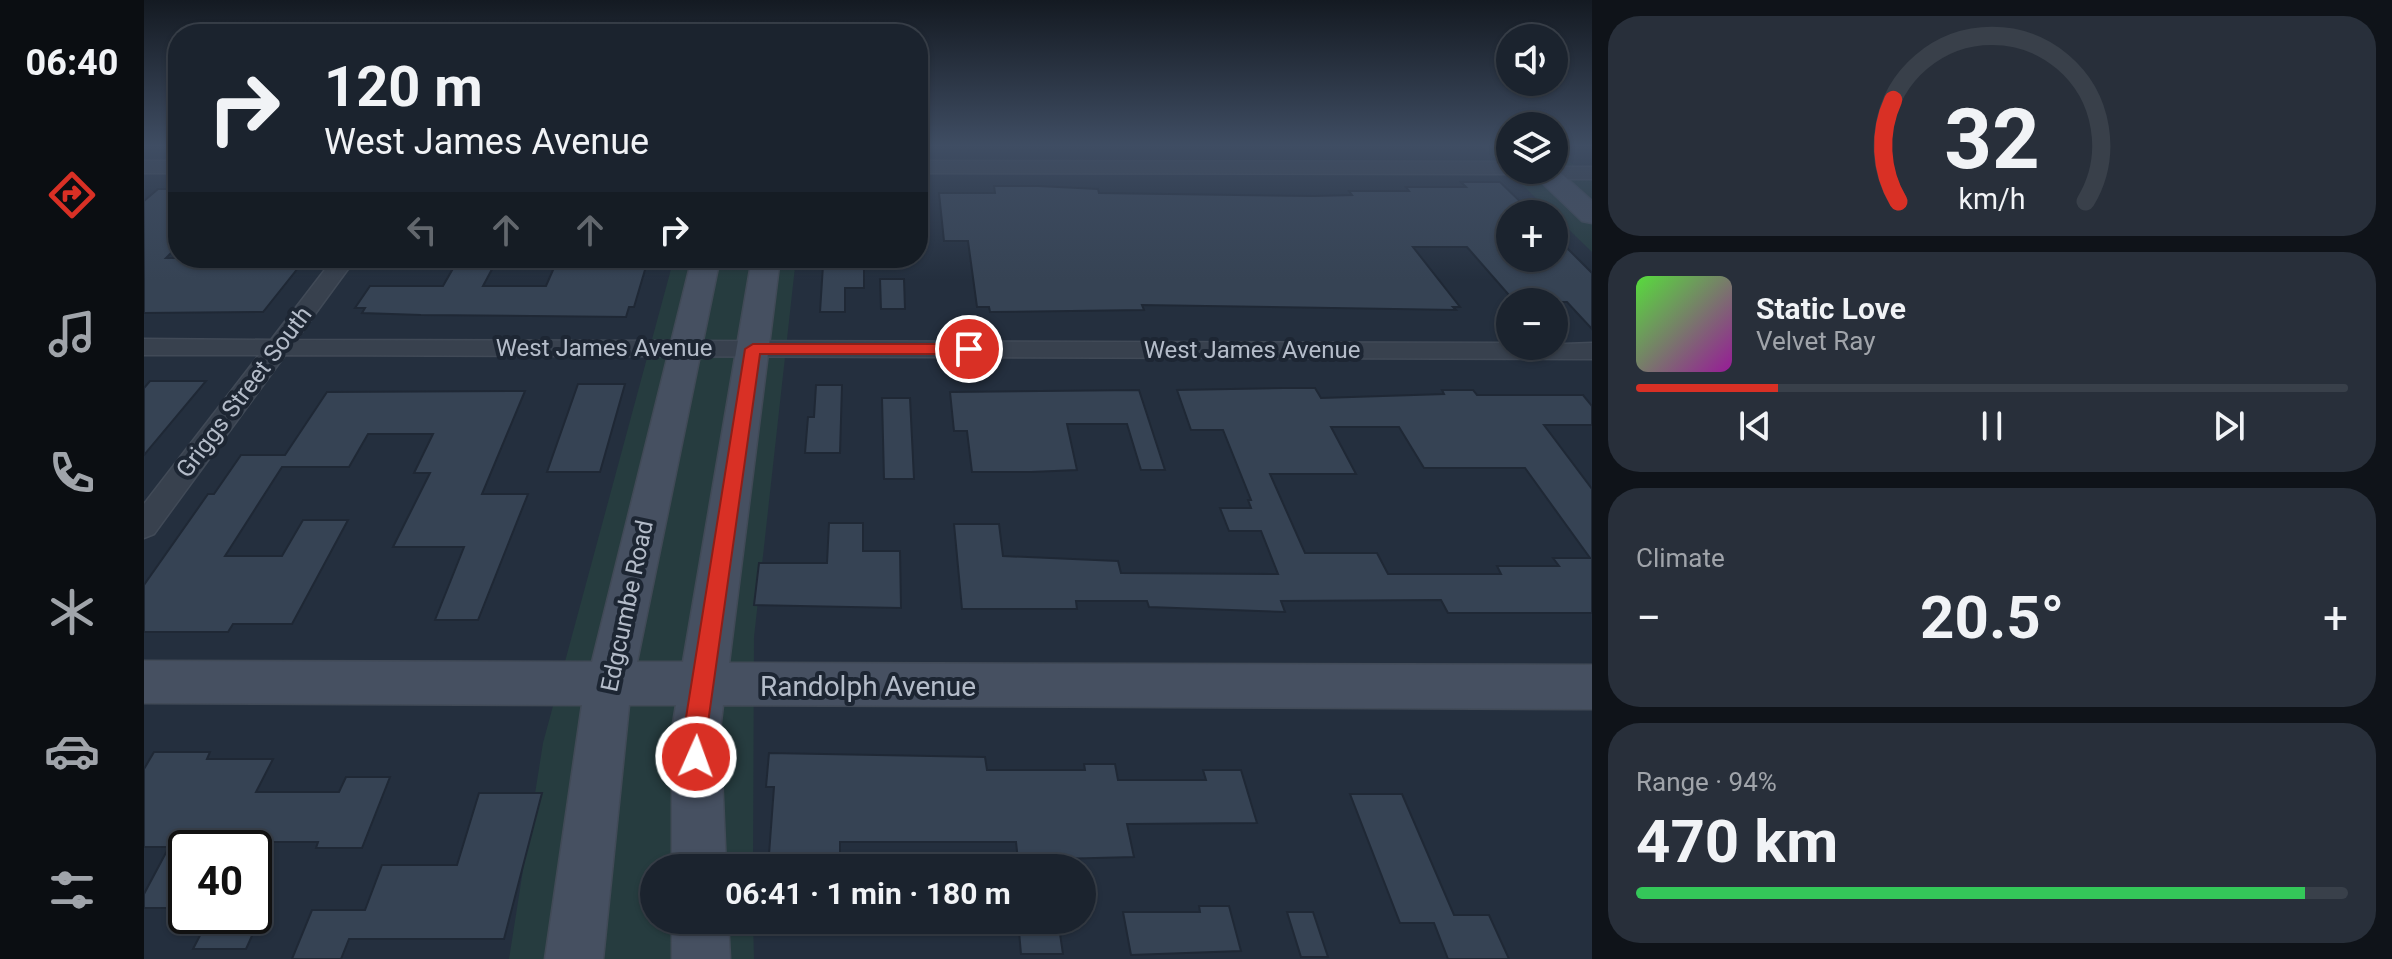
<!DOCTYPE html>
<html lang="en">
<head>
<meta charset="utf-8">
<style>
	body { margin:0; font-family:Roboto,sans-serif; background:#282f3a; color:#f1f3f6; height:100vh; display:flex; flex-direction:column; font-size:30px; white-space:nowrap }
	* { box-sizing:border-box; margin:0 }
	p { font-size:26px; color:#a0a4aa }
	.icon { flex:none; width:44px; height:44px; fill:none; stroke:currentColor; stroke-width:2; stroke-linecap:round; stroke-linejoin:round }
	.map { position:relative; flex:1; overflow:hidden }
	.panel { display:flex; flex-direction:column; gap:16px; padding:16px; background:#0f1319; width:800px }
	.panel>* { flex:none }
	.hud { position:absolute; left:24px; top:24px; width:760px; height:244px; border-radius:32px; box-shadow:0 2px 6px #0004,0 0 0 2px #39404a; background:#1b232e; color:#f1f3f6; overflow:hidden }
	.buttons { position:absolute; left:1352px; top:24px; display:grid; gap:16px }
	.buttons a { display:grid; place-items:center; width:72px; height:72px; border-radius:50%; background:#1b232e; box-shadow:0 2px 6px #0004,0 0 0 2px #39404a; font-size:40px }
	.speed { position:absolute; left:24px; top:830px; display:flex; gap:16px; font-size:40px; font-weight:700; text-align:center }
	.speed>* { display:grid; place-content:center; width:104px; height:104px; border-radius:50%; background:#1b232e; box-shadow:0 2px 6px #0004,0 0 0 2px #39404a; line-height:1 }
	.speed .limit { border:4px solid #111; border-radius:12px; background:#fff; color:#111 }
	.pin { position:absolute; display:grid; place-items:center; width:68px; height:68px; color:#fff; margin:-34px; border:4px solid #fff; border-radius:50%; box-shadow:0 2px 8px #0007 }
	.me { position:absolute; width:88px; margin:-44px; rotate:2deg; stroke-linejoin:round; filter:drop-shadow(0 0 6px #0008) }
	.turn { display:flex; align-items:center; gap:28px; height:168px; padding:0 24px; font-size:36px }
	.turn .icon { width:104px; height:104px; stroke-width:2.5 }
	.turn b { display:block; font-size:56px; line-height:68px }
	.lanes { display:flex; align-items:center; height:76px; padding:0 24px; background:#0003; justify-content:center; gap:40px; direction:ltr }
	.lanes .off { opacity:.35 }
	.big { font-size:60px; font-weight:700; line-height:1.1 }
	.panel .card { flex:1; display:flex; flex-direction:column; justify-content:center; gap:12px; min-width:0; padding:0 28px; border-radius:32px; background:#282f3a }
	.panel .dial { align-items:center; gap:0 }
	.dial svg { height:208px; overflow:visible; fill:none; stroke:#39404a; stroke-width:7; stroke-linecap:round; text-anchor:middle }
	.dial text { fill:#f1f3f6; stroke:none }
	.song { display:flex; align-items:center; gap:24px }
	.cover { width:96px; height:96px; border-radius:12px; background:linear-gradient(135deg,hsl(110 70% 55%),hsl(300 70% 35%)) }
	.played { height:8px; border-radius:4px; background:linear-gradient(90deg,#d93025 20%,#39404a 20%) }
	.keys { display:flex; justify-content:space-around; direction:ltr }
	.heat { display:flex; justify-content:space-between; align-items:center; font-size:44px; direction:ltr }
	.charge { height:12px; border-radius:6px; background:linear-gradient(90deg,#34c759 94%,#39404a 0) }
	.trip { position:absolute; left:496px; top:854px; width:456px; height:80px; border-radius:40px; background:#1b232e; box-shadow:0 2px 6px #0004,0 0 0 2px #39404a; font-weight:700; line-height:80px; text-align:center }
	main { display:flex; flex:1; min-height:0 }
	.dock { display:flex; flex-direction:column; width:144px; justify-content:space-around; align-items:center; background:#0b0e12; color:#a0a4aa }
	.dock .icon { width:56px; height:56px }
	.dock .active { color:#d93025 }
	.dock b { font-size:36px; color:#f1f3f6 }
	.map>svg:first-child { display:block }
	.green { fill:#263c3f }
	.building { fill:#364354; stroke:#1f2835; stroke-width:2; fill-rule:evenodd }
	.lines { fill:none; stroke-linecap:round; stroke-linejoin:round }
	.street-casing { stroke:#414a57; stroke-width:3 }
	.secondary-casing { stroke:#414a57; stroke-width:3 }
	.street { fill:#38414e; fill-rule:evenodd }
	.secondary { fill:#465061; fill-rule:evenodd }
	.route { fill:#d93025; stroke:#8d1f18; stroke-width:2 }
	.labels { text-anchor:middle; stroke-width:8; stroke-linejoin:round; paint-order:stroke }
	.street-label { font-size:24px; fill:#b4bcc9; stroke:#1d2633 }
	.near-street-label { font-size:28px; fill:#b4bcc9; stroke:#1d2633 }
</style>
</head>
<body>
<main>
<nav class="dock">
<b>06:40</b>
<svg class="icon active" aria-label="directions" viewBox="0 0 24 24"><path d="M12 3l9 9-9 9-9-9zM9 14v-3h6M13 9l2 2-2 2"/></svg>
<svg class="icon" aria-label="music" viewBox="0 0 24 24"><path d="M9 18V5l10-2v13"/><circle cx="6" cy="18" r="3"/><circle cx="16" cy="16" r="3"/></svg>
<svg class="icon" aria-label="phone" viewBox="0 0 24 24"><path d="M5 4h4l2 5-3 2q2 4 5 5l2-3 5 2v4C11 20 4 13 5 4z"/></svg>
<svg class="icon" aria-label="climate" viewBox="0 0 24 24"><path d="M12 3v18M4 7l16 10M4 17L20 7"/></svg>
<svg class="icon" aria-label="car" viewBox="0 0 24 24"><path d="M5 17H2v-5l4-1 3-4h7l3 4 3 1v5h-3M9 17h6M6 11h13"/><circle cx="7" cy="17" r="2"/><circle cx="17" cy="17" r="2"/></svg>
<svg class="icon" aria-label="filters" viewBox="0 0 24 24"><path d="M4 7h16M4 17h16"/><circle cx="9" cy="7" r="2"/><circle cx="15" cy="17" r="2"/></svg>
</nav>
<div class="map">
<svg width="1448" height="959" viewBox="0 0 1448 959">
	<rect width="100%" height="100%" fill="#242f3e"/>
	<g class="green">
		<polygon points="1338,146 1366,146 1366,170 1410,170 1410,148 1448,181 1448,252"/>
		<polygon points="530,258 652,258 610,637 609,868 510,868 510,920 609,920 610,959 365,959 399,743"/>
	</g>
	<g class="building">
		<polygon points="1317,182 1356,182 1389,214 1366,214 1366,265 1410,265 1410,235 1448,273 1448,329 1423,302 1371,302 1323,247 1269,247 1316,307 1309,307 1312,310 998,305 1000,310 846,312 845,307 833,307 824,241 800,241 795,193 851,193 850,186 894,186 954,189 955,193 1170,196 1208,195 1205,191 1265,191 1262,187 1322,187"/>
		<polygon points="14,189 34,189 34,246 22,258 162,258 119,312 0,313 0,201"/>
		<polygon points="315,258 354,258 339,286 402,286 412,263 503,263 490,307 485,307 482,317 277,315 218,313 221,308 211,308 226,286 299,286"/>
		<polygon points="679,265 720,265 720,288 701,288 701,312 676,312"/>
		<polygon points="736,279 760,279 761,309 737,309"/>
		<polygon points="6,381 62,381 0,455 0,388"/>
		<polygon points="434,384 481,384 456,472 403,472"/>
		<polygon points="672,385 698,385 696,453 661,453 664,417 670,417"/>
		<path d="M1140 388H1171L1177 398 1300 394 1298 390H1329L1333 395H1439L1448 406V425H1400L1448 489V613H1304L1297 600 1137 601 1141 612 1005 607 1003 601H932L933 609H818L810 524H855L859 556 974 561 977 573 1134 574 1117 531H1085L1076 508H1107L1104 500H1107L1079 430H1047L1033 390ZM1187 427H1255L1280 468H1381L1446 558H1409L1415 566H1353L1357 574H1244L1233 553H1161L1126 474H1212Z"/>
		<polygon points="995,390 1021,470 997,470 983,424 923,424 933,470 887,472 828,472 823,431 810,431 806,392"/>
		<polygon points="381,391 338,494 384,494 334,620 291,620 320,547 249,547 286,473 270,473 289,434 224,434 205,467 138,467 81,556 138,556 159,520 204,520 148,624 89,624 84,632 0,632 0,585 64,494 70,494 97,455 141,455 183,392"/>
		<polygon points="738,398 766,398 770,479 740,479"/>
		<polygon points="685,523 719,523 719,551 756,551 757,608 610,605 615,563 683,563"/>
		<polygon points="10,752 66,752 63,759 129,759 112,792 195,792 202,777 246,777 218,848 172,848 174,842 88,842 85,848 42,848 42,908 0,908 0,894 25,847 0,847 0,769"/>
		<polygon points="625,753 841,757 843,770 941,770 940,764 971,764 974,780 1062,780 1059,770 1097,770 1113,823 983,824 990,857 874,860 872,842 696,842 696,868 624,868 630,787 622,787"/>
		<polygon points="335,793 398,793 360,939 205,939 197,959 148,959 168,910 221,910 238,865 313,865"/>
		<polygon points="1206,794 1258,794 1310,915 1345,915 1365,959 1304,959 1290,923 1256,923"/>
		<polygon points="1055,906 1085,906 1097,951 987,955 979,912 1056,912"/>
		<polygon points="1143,912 1169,912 1184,957 1157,957"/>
		<polygon points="66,916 117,916 102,949 49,949"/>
		<polygon points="874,920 914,920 919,954 877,954"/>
	</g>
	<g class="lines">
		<defs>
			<g id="street">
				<rect x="0" y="161" width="34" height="12"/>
				<polygon points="774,161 1366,162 1366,170 1374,170 1366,174 774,173"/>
				<polygon points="1410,167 1448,167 1448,179 1401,179 1392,173"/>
				<polygon points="190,258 212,258 152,340 1366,343 1366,346 1448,343 1448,359 141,355 10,534 0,538 0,504 115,355 0,355 0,339 127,340"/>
			</g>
			<g id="secondary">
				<polygon points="1410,167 1448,201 1448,223 1438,221 1385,170"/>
				<polygon points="548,258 576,258 493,662 539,662 608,258 636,258 585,663 1448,665 1448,709 579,705 576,730 582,868 528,868 528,730 532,705 485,705 459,959 401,959 438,705 0,703 0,661 448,662"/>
				<polygon points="528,920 584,920 586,959 528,959"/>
			</g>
		</defs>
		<use href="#street" class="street-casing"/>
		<use href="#secondary" class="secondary-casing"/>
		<use href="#street" class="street"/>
		<use href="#secondary" class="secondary"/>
	</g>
	<linearGradient id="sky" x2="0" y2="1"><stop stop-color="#141a22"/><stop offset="0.52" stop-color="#3f4d63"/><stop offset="1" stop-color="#3f4d63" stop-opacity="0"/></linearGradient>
	<rect width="1448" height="280" fill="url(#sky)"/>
	<polygon class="route" points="609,344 825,344 832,349 825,354 616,354 563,730 564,757 561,766 552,769 544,766 540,730 601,349"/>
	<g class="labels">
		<g class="street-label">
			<text x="460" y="356">West James Avenue</text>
			<text x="1108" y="358">West James Avenue</text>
			<text transform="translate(100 392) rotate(-53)" y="8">Griggs Street South</text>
			<text transform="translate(483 606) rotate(-78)" y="8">Edgcumbe Road</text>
		</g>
		<g class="near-street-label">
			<text x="724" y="696">Randolph Avenue</text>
		</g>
	</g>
</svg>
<div class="buttons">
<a><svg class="icon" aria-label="sound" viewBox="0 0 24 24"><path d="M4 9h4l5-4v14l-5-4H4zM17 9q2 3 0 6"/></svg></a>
<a><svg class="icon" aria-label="layers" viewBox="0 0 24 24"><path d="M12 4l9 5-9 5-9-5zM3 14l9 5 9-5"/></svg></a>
<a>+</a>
<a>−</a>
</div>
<div class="speed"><div class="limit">40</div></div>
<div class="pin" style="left:825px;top:349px;background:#d93025"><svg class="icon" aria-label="arrive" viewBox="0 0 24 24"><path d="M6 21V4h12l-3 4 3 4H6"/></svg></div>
<svg class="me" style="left:552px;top:757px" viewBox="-20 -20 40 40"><circle r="17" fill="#d93025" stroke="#fff" stroke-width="3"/><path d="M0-11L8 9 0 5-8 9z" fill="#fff"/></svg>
<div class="trip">06:41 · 1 min · 180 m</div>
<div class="hud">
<div class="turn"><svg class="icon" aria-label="right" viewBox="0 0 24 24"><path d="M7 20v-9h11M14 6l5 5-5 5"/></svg><div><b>120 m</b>West James Avenue</div></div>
<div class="lanes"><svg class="icon off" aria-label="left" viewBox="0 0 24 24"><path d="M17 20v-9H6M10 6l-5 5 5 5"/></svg><svg class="icon off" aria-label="ahead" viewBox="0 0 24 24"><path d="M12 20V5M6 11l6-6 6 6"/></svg><svg class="icon off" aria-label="ahead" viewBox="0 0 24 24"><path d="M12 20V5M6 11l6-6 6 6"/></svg><svg class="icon" aria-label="right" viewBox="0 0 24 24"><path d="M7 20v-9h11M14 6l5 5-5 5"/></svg></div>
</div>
</div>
<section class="panel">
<div class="card dial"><svg viewBox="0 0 100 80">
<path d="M14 69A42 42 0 1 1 86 69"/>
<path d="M14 69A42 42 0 0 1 12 30" stroke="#d93025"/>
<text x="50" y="56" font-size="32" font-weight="700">32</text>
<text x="50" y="72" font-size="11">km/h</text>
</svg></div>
<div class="card">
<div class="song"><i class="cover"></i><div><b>Static Love</b><p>Velvet Ray</p></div></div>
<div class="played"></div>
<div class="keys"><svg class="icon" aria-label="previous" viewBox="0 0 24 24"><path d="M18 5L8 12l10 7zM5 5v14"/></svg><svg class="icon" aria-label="pause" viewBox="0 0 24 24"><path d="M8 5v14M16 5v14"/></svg><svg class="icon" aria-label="next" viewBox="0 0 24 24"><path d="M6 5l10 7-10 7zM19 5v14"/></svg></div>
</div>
<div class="card"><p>Climate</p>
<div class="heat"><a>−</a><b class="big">20.5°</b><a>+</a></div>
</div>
<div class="card"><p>Range · 94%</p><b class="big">470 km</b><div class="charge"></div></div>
</section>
</main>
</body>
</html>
